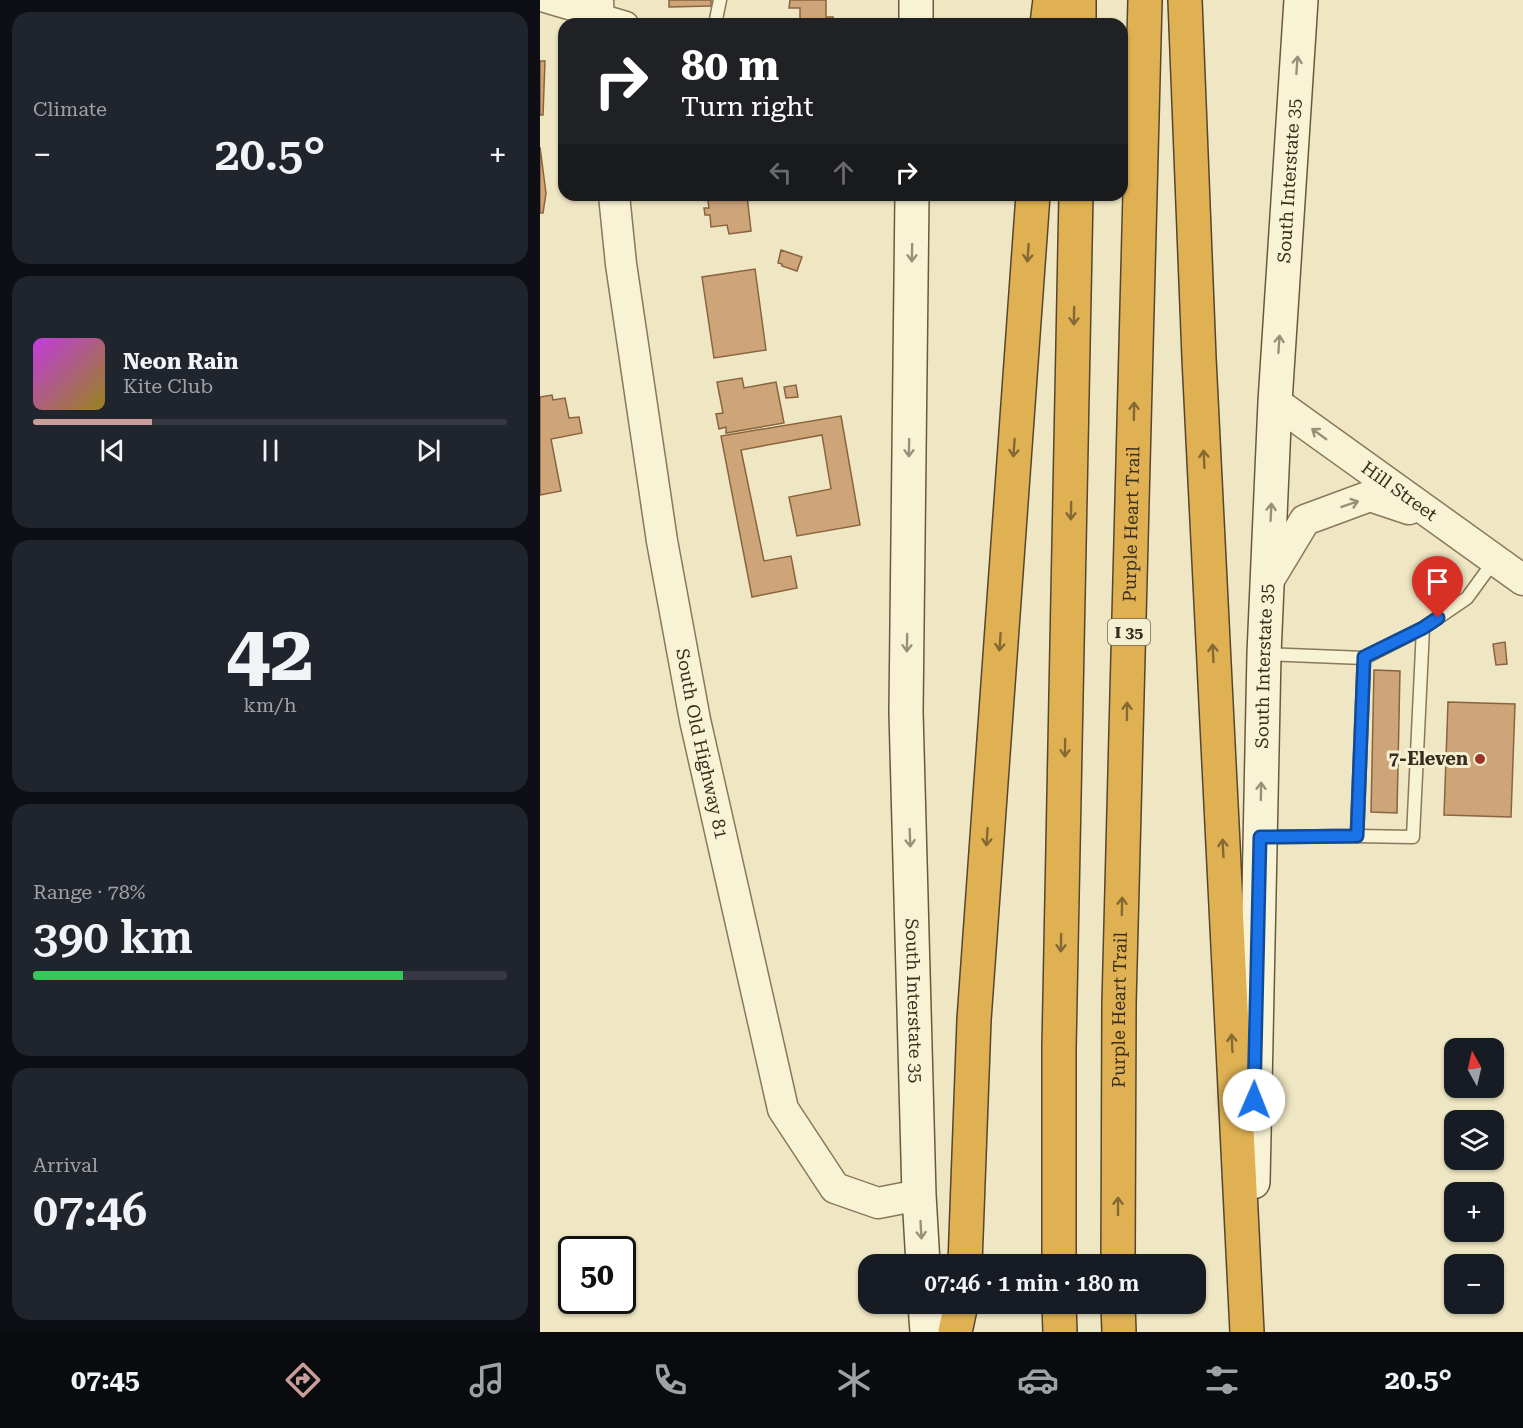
<!DOCTYPE html>
<html lang="en">
<head>
<meta charset="utf-8">
<style>
	body { margin:0; font-family:"Roboto Serif",serif; background:#20242c; color:#f1f3f6; height:100vh; display:flex; flex-direction:column; font-size:22px; white-space:nowrap }
	* { box-sizing:border-box; margin:0 }
	p { font-size:20px; color:#9ea1a6 }
	.icon { flex:none; width:33px; height:33px; fill:none; stroke:currentColor; stroke-width:2; stroke-linecap:round; stroke-linejoin:round }
	.map { position:relative; flex:1; overflow:hidden }
	.side { display:flex; flex-direction:column; gap:12px; padding:12px; background:#0d0f14; width:540px }
	.side>* { flex:none }
	.banner { position:absolute; left:18px; top:18px; width:570px; height:183px; border-radius:18px; box-shadow:0 2px 4px #0004; background:#202124; color:#fff; overflow:hidden }
	.needle { width:39px; rotate:352deg }
	.buttons { position:absolute; left:904px; top:1038px; display:grid; gap:12px }
	.buttons a { display:grid; place-items:center; width:60px; height:60px; border-radius:12px; background:#171b24; box-shadow:0 2px 4px #0004; font-size:30px }
	.speed { position:absolute; left:18px; top:1236px; display:flex; gap:12px; font-size:30px; font-weight:700; text-align:center }
	.speed>* { display:grid; place-content:center; width:78px; height:78px; border-radius:50%; background:#171b24; box-shadow:0 2px 4px #0004; line-height:1 }
	.speed .limit { border:3px solid #111; border-radius:9px; background:#fff; color:#111 }
	.pin { position:absolute; display:grid; place-items:center; width:51px; height:51px; color:#fff; margin:-62px -26px; border-radius:50% 50% 50% 0; rotate:-45deg; box-shadow:0 0 6px #0007 }
	.pin .icon { rotate:45deg }
	.me { position:absolute; width:66px; margin:-33px; rotate:1deg; stroke-linejoin:round; filter:drop-shadow(0 0 4px #0008) }
	.turn { display:flex; align-items:center; gap:21px; height:126px; padding:0 24px; font-size:27px }
	.turn .icon { width:78px; height:78px; stroke-width:2.5 }
	.turn b { display:block; font-size:42px; line-height:51px }
	.lanes { display:flex; align-items:center; height:57px; padding:0 24px; background:#0003; justify-content:center; gap:30px; direction:ltr }
	.lanes .off { opacity:.35 }
	.big { font-size:45px; font-weight:600; line-height:1.1 }
	.side .tile { flex:1; display:flex; flex-direction:column; justify-content:center; gap:9px; min-width:0; padding:0 21px; border-radius:18px; background:#20242c }
	.side .dial { align-items:center; gap:0 }
	.dial b { font-size:78px; line-height:1 }
	.song { display:flex; align-items:center; gap:18px }
	.cover { width:72px; height:72px; border-radius:9px; background:linear-gradient(135deg,hsl(290 70% 55%),hsl(50 70% 35%)) }
	.played { height:6px; border-radius:3px; background:linear-gradient(90deg,#c99d99 25%,#363941 25%) }
	.keys { display:flex; justify-content:space-around; direction:ltr }
	.heat { display:flex; justify-content:space-between; align-items:center; font-size:33px; direction:ltr }
	.charge { height:9px; border-radius:4px; background:linear-gradient(90deg,#34c759 78%,#363941 0) }
	.trip { position:absolute; left:318px; top:1254px; width:348px; height:60px; border-radius:18px; background:#171b24; box-shadow:0 2px 4px #0004; font-weight:600; line-height:60px; text-align:center }
	.dock { display:flex; height:96px; justify-content:space-around; align-items:center; background:#090b0e; color:#9ea1a6 }
	.dock .icon { width:42px; height:42px }
	.dock .on { color:#c99d99 }
	.dock b { font-size:27px; color:#f1f3f6 }
	main { display:flex; flex:1; min-height:0 }
	.map>svg:first-child { display:block }
	.building { fill:#cda578; stroke:#89643f; stroke-width:1.5 }
	.lines { fill:none; stroke-linecap:round; stroke-linejoin:round }
	.service-casing { stroke:#897859; stroke-width:15 }
	.minor-casing { stroke:#897859; stroke-width:27 }
	.tertiary-casing { stroke:#897859; stroke-width:33 }
	.secondary-casing { stroke:#6b593d; stroke-width:36 }
	.motorway-casing { stroke:#57452e; stroke-width:36 }
	.service { stroke:#f9f3d6; stroke-width:12 }
	.minor { stroke:#f9f3d6; stroke-width:24 }
	.tertiary { stroke:#f9f3d6; stroke-width:30 }
	.secondary { stroke:#f9f3d6; stroke-width:33 }
	.motorway { stroke:#dfb152; stroke-width:33 }
	.oneway { stroke:#99907a }
	.oneway2 { stroke:#846935 }
	.route-casing { stroke:#114b97; stroke-width:15 }
	.route { stroke:#1a73e8; stroke-width:10 }
	.poi-dot { fill:#993428; stroke:#f6f0d3; stroke-width:2 }
	.labels { text-anchor:middle; stroke-width:6; stroke-linejoin:round; paint-order:stroke }
	.shield { fill:#f6f0d3; stroke:#726854; stroke-width:1.5 }
	.shield-label { font-size:16px; font-weight:bold; fill:#392e1e }
	.street-label { font-size:18px; fill:#392e1e; stroke:#f6f0d3 }
	.poi-label { font-size:18px; font-weight:bold; fill:#392e1e; stroke:#f6f0d3; text-anchor:end }
</style>
</head>
<body>
<main>
<section class="side">
<div class="tile"><p>Climate</p>
<div class="heat"><a>−</a><b class="big">20.5°</b><a>+</a></div>
</div>
<div class="tile">
<div class="song"><i class="cover"></i><div><b>Neon Rain</b><p>Kite Club</p></div></div>
<div class="played"></div>
<div class="keys"><svg class="icon" aria-label="previous" viewBox="0 0 24 24"><path d="M18 5L8 12l10 7zM5 5v14"/></svg><svg class="icon" aria-label="pause" viewBox="0 0 24 24"><path d="M8 5v14M16 5v14"/></svg><svg class="icon" aria-label="next" viewBox="0 0 24 24"><path d="M6 5l10 7-10 7zM19 5v14"/></svg></div>
</div>
<div class="tile dial"><b>42</b><p>km/h</p></div>
<div class="tile"><p>Range · 78%</p><b class="big">390 km</b><div class="charge"></div></div>
<div class="tile"><p>Arrival</p><b class="big">07:46</b></div>
</section>
<div class="map">
<svg width="983" height="1332" viewBox="0 0 983 1332">
	<rect width="100%" height="100%" fill="#efe6c3"/>
	<g class="building">
		<polygon points="129,0 171,0 171,6 129,7"/>
		<polygon points="250,0 286,0 286,17 293,17 293,24 260,24 260,8 249,8"/>
		<polygon points="0,61 5,61 3,115 0,115"/>
		<polygon points="0,147 6,193 3,213 0,213"/>
		<polygon points="167,195 207,195 211,231 189,234 187,225 171,227 170,215 165,215 164,208 169,208"/>
		<polygon points="241,250 262,257 257,271 242,266 242,264 238,263"/>
		<polygon points="215,269 226,350 174,358 162,277"/>
		<polygon points="202,378 204,388 236,382 244,423 186,433 186,427 179,429 176,414 183,413 177,382"/>
		<polygon points="256,385 258,397 246,398 244,387"/>
		<polygon points="12,395 13,400 25,398 29,418 39,417 42,433 11,439 21,491 0,495 0,397"/>
		<polygon points="301,416 320,525 257,536 249,497 291,489 282,435 201,450 224,561 251,556 257,588 212,597 181,436"/>
		<polygon points="965,642 967,664 956,665 953,644"/>
		<polygon points="834,670 860,671 857,813 831,812"/>
		<polygon points="908,702 975,704 971,817 904,815"/>
	</g>
	<g class="lines">
		<defs>
			<g id="service">
				<polyline points="175,24 180,0"/>
				<polyline points="824,658 883,628"/>
				<polyline points="817,836 873,837 883,628 927,598 954,561"/>
				<polyline points="721,837 817,836 824,658 726,654"/>
			</g>
			<polyline id="minor" points="5,0 86,24"/>
			<g id="tertiary">
				<polyline points="58,0 59,24"/>
				<path id="s1" d="M74 195 81 264 122 541 155 720 243 1109 295 1188 338 1203 379 1195"/>
				<path id="s2" d="M735 402 983 580"/>
				<polyline points="727,583 765,520 830,496 869,509"/>
			</g>
			<g id="secondary">
				<polyline points="376,24 376,0"/>
				<path id="s3" d="M372 195 366 712 379 1195 383 1264"/>
				<path id="s4" d="M713 1182 724 654 735 402 761 0"/>
				<polyline points="385,1304 387,1332"/>
			</g>
			<g id="motorway">
				<polyline points="645,0 659,358 707,1332"/>
				<polyline points="507,24 510,0"/>
				<polyline points="539,24 539,0"/>
				<polyline points="425,1264 434,1020 493,195"/>
				<polyline points="519,1264 519,1047 536,195"/>
				<path id="s5" d="M578 1264 579 1004 605 0"/>
				<polyline points="519,1304 520,1332"/>
				<polyline points="578,1304 579,1332"/>
				<polyline points="415,1332 421,1304"/>
			</g>
		</defs>
		<use href="#service" class="service-casing"/>
		<use href="#minor" class="minor-casing"/>
		<use href="#tertiary" class="tertiary-casing"/>
		<use href="#secondary" class="secondary-casing"/>
		<use href="#motorway" class="motorway-casing"/>
		<use href="#service" class="service"/>
		<use href="#minor" class="minor"/>
		<use href="#tertiary" class="tertiary"/>
		<use href="#secondary" class="secondary"/>
		<use href="#motorway" class="motorway"/>
	</g>
	<defs><path id="oneway-shaft" d="M-6 0H5M1.5-3L5.5 0L1.5 3" fill="none" stroke-width="1.6" stroke-linecap="round" stroke-linejoin="round" transform="scale(1.5)"/></defs>
	<g class="oneway">
		<use href="#oneway-shaft" transform="translate(757 65) rotate(-86)"/>
		<use href="#oneway-shaft" transform="translate(372 253) rotate(91)"/>
		<use href="#oneway-shaft" transform="translate(739 344) rotate(-86)"/>
		<use href="#oneway-shaft" transform="translate(779 434) rotate(-144)"/>
		<use href="#oneway-shaft" transform="translate(369 448) rotate(91)"/>
		<use href="#oneway-shaft" transform="translate(810 504) rotate(-19)"/>
		<use href="#oneway-shaft" transform="translate(731 512) rotate(-87)"/>
		<use href="#oneway-shaft" transform="translate(367 643) rotate(91)"/>
		<use href="#oneway-shaft" transform="translate(721 791) rotate(-89)"/>
		<use href="#oneway-shaft" transform="translate(370 838) rotate(88)"/>
		<use href="#oneway-shaft" transform="translate(381 1230) rotate(87)"/>
	</g>
	<g class="oneway2">
		<use href="#oneway-shaft" transform="translate(488 253) rotate(94)"/>
		<use href="#oneway-shaft" transform="translate(534 316) rotate(91)"/>
		<use href="#oneway-shaft" transform="translate(594 411) rotate(-89)"/>
		<use href="#oneway-shaft" transform="translate(474 448) rotate(94)"/>
		<use href="#oneway-shaft" transform="translate(664 459) rotate(-93)"/>
		<use href="#oneway-shaft" transform="translate(531 511) rotate(91)"/>
		<use href="#oneway-shaft" transform="translate(460 642) rotate(94)"/>
		<use href="#oneway-shaft" transform="translate(673 653) rotate(-93)"/>
		<use href="#oneway-shaft" transform="translate(587 711) rotate(-89)"/>
		<use href="#oneway-shaft" transform="translate(525 748) rotate(91)"/>
		<use href="#oneway-shaft" transform="translate(447 837) rotate(94)"/>
		<use href="#oneway-shaft" transform="translate(683 848) rotate(-93)"/>
		<use href="#oneway-shaft" transform="translate(582 906) rotate(-89)"/>
		<use href="#oneway-shaft" transform="translate(521 943) rotate(91)"/>
		<use href="#oneway-shaft" transform="translate(692 1043) rotate(-93)"/>
		<use href="#oneway-shaft" transform="translate(578 1206) rotate(-90)"/>
	</g>
	<g class="lines">
		<defs>
			<polyline id="route" points="714,1100 720,837 817,836 824,657 883,628 898,618"/>
		</defs>
		<use href="#route" class="route-casing"/>
		<use href="#route" class="route"/>
	</g>
	<circle class="poi-dot" cx="940" cy="759" r="6"/>
	<g class="labels">
		<rect class="shield" x="568" y="619" width="42" height="26" rx="4.5"/>
		<g class="shield-label">
			<text x="589" y="638">I 35</text>
		</g>
		<g class="street-label">
			<text dy="6" stroke="none"><textPath href="#s4" startOffset="1002">South Interstate 35</textPath></text>
			<text dy="6" stroke="none"><textPath href="#s2" startOffset="153">Hill Street</textPath></text>
			<text dy="6" stroke="none"><textPath href="#s5" startOffset="740">Purple Heart Trail</textPath></text>
			<text dy="6" stroke="none"><textPath href="#s4" startOffset="516">South Interstate 35</textPath></text>
			<text dy="6" stroke="none"><textPath href="#s1" startOffset="556">South Old Highway 81</textPath></text>
			<text dy="6" stroke="none"><textPath href="#s3" startOffset="806">South Interstate 35</textPath></text>
			<text dy="6" stroke="none"><textPath href="#s5" startOffset="254">Purple Heart Trail</textPath></text>
		</g>
		<g class="poi-label">
			<text x="928" y="765">7-Eleven</text>
		</g>
	</g>
</svg>
<div class="buttons">
<a><svg class="needle" viewBox="-14 -14 28 28"><path d="M0-13l5 13h-10z" fill="#e53935"/><path d="M0 13l5-13h-10z" fill="#9ea1a6"/></svg></a>
<a><svg class="icon" aria-label="layers" viewBox="0 0 24 24"><path d="M12 4l9 5-9 5-9-5zM3 14l9 5 9-5"/></svg></a>
<a>+</a>
<a>−</a>
</div>
<div class="speed"><div class="limit">50</div></div>
<div class="pin" style="left:898px;top:618px;background:#d93025"><svg class="icon" aria-label="arrive" viewBox="0 0 24 24"><path d="M6 21V4h12l-3 4 3 4H6"/></svg></div>
<svg class="me" style="left:714px;top:1100px" viewBox="-20 -20 40 40"><circle r="19" fill="#fff"/><path d="M0-13L10 11 0 6-10 11z" fill="#1a73e8"/></svg>
<div class="trip">07:46 · 1 min · 180 m</div>
<div class="banner">
<div class="turn"><svg class="icon" aria-label="right" viewBox="0 0 24 24"><path d="M7 20v-9h11M14 6l5 5-5 5"/></svg><div><b>80 m</b>Turn right</div></div>
<div class="lanes"><svg class="icon off" aria-label="left" viewBox="0 0 24 24"><path d="M17 20v-9H6M10 6l-5 5 5 5"/></svg><svg class="icon off" aria-label="ahead" viewBox="0 0 24 24"><path d="M12 20V5M6 11l6-6 6 6"/></svg><svg class="icon" aria-label="right" viewBox="0 0 24 24"><path d="M7 20v-9h11M14 6l5 5-5 5"/></svg></div>
</div>
</div>
</main>
<nav class="dock">
<b>07:45</b>
<svg class="icon on" aria-label="directions" viewBox="0 0 24 24"><path d="M12 3l9 9-9 9-9-9zM9 14v-3h6M13 9l2 2-2 2"/></svg>
<svg class="icon" aria-label="music" viewBox="0 0 24 24"><path d="M9 18V5l10-2v13"/><circle cx="6" cy="18" r="3"/><circle cx="16" cy="16" r="3"/></svg>
<svg class="icon" aria-label="phone" viewBox="0 0 24 24"><path d="M5 4h4l2 5-3 2q2 4 5 5l2-3 5 2v4C11 20 4 13 5 4z"/></svg>
<svg class="icon" aria-label="climate" viewBox="0 0 24 24"><path d="M12 3v18M4 7l16 10M4 17L20 7"/></svg>
<svg class="icon" aria-label="car" viewBox="0 0 24 24"><path d="M5 17H2v-5l4-1 3-4h7l3 4 3 1v5h-3M9 17h6M6 11h13"/><circle cx="7" cy="17" r="2"/><circle cx="17" cy="17" r="2"/></svg>
<svg class="icon" aria-label="filters" viewBox="0 0 24 24"><path d="M4 7h16M4 17h16"/><circle cx="9" cy="7" r="2"/><circle cx="15" cy="17" r="2"/></svg>
<b>20.5°</b>
</nav>
</body>
</html>
